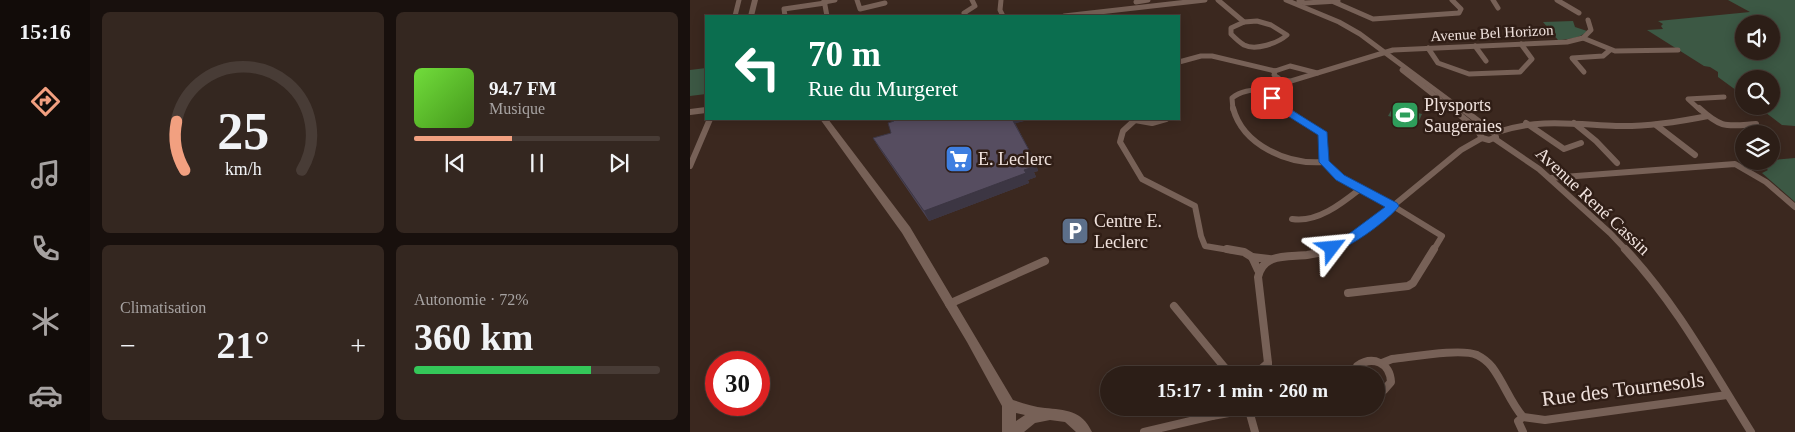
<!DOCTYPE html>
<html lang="fr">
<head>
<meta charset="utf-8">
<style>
	body { margin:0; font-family:Georgia,serif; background:#342720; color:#f1f3f6; height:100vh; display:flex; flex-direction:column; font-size:19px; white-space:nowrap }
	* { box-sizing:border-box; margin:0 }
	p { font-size:16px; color:#a6a2a1 }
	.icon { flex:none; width:28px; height:28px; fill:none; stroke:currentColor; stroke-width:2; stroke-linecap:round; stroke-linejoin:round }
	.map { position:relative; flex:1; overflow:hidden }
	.details { display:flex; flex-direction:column; gap:12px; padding:12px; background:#18100d; width:600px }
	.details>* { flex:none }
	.top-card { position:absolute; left:15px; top:15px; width:475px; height:105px; border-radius:0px; box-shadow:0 2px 12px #0003,0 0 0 1px #483c36; background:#0b6e4f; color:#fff; overflow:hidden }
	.fabs { position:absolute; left:1045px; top:15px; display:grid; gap:10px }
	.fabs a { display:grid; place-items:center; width:45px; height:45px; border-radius:50%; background:#2c1e17; box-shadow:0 2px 12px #0003,0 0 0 1px #483c36; font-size:25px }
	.speed { position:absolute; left:15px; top:351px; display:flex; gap:10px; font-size:25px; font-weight:700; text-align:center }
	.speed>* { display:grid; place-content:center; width:65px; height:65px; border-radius:50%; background:#2c1e17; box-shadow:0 2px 12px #0003,0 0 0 1px #483c36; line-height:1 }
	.speed .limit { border:8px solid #d22; background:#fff; color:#111 }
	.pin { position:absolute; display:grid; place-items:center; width:42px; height:42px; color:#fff; margin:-21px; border-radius:10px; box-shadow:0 2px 8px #0006 }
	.me { position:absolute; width:55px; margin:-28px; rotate:61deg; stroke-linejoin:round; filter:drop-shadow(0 0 4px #0008) }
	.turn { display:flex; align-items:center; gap:18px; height:105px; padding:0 20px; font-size:22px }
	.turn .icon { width:65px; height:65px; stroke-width:2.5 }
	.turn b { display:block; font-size:35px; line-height:42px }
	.big { font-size:38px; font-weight:800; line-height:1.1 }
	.details .tile { flex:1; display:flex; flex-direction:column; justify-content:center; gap:8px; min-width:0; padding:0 18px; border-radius:8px; background:#342720 }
	.details .dial { align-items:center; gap:0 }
	.dial svg { height:130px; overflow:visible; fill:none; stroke:#483c36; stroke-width:7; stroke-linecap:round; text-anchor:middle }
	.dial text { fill:#f1f3f6; stroke:none }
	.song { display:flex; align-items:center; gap:15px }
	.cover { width:60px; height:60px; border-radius:8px; background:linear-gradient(135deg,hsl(100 70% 55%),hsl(100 70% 35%)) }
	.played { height:5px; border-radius:2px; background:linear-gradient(90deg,#f2a080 40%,#483c36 40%) }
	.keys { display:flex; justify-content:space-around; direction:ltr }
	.heat { display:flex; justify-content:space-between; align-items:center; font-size:28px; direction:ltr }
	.charge { height:8px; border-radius:4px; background:linear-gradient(90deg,#34c759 72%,#483c36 0) }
	.details .tiles { flex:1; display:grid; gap:12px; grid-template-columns:repeat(2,1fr) }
	.trip { position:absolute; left:410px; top:366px; width:285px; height:50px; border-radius:25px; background:#2c1e17; box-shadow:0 2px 12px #0003,0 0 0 1px #483c36; font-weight:800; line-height:50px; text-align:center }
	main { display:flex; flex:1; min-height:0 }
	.dock { display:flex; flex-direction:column; width:90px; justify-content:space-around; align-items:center; background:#120c09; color:#a6a2a1 }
	.dock .icon { width:35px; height:35px }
	.dock .selected { color:#f2a080 }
	.dock b { font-size:22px; color:#f1f3f6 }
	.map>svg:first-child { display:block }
	.green { fill:#3c5844; fill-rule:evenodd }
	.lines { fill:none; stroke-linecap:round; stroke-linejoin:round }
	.street-far2 { stroke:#776157; stroke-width:5 }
	.street-far1 { stroke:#776157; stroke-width:6 }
	.street { stroke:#776157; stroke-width:8 }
	.secondary { fill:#776157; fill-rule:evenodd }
	.wall { fill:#4a4253 }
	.shaded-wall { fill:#3c3643 }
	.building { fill:#564d60; stroke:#3c3643 }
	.route { fill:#1a73e8; stroke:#114b97 }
	.labels { text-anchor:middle; stroke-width:5; stroke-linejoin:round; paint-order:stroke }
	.far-street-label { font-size:15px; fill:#f0e2dd; stroke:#301e16 }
	.poi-label { font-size:18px; fill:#f0e2dd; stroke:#301e16; text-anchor:start }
	.street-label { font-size:18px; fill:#f0e2dd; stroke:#301e16 }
	.near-street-label { font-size:21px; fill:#f0e2dd; stroke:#301e16 }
</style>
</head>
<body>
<main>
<nav class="dock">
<b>15:16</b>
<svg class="icon selected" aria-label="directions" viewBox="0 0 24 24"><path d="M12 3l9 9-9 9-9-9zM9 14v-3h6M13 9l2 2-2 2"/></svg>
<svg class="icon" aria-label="music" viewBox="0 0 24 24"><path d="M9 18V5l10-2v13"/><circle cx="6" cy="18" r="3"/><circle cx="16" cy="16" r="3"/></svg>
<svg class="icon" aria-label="phone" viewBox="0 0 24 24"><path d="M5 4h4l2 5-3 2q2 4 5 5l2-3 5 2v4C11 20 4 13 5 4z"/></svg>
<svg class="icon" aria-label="climate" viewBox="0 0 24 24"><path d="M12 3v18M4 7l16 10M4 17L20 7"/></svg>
<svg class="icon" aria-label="car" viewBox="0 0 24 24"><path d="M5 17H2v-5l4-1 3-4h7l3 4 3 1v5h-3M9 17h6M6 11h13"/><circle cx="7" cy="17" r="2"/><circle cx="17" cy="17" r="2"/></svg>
</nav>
<section class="details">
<div class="tiles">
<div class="tile dial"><svg viewBox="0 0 100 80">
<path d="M14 69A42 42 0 1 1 86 69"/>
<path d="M14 69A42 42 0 0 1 9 39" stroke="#f2a080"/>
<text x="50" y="56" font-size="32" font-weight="700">25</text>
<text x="50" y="72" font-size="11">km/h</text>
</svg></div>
<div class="tile">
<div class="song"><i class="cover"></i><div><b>94.7 FM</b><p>Musique</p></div></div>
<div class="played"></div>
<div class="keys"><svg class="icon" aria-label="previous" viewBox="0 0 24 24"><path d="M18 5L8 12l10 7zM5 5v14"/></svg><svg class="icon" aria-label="pause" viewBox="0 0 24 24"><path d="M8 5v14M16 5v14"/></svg><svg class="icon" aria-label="next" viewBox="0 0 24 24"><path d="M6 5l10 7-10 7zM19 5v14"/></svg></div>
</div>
<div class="tile"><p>Climatisation</p>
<div class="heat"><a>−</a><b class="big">21°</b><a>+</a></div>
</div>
<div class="tile"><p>Autonomie · 72%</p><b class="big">360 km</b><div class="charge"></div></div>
</div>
</section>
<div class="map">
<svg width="1105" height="432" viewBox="0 0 1105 432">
	<rect width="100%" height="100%" fill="#3b281f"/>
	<g class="green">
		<path d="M1038 0H1105V126L1092 125 1067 106H1081V79H1054V96L1028 77V72L1020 67 1014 66 957 30 973 29 971 26 973 24 968 21 1060 12ZM1054 24H1081V51H1054Z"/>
		<path d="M883 21 885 27 897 31C889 39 879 39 868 40L853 22Z"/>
		<polygon points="16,68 16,94 0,96 0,70"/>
		<polygon points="703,107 732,114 728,123 698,116"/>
		<polygon points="1105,158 1105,202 1072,173 1078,170 1071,163 1073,161"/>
	</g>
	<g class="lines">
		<g class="street-far2">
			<polyline points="134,0 137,16"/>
			<polyline points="167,0 170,9 195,3"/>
			<polyline points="311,0 310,10 313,16"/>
			<polyline points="528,0 554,22"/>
			<polyline points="596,0 649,22 670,34 772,110"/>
			<polyline points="803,0 808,8"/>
			<polyline points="867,0 889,13"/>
			<polyline points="609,1 615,3 648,1"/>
			<polyline points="134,2 145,0"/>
			<polyline points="446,2 458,0"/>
			<polyline points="644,2 683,19 769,13 771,9 762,0"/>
			<polyline points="45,16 49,0"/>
			<polyline points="95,16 94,9 135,3"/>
			<polyline points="276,16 274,13 285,6 282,0"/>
			<polyline points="374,16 515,0"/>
			<path d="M567 21 581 25 597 35C588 43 566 51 554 45 549 42 545 38 541 34V28L554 22Z"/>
			<polyline points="893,38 925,51 988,50"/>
			<polyline points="785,46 796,61"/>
			<polyline points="738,48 748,63 779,74 830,72 842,59 831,44"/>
			<polyline points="489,62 511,56 522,56 585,71"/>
			<polyline points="712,70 763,110"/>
			<polyline points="585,71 584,75 591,80 601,81 703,50 877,42 893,38 901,30 898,20"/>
			<polyline points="585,71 600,66 627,73"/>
			<polyline points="894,72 882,58 913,56 920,50"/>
			<polyline points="576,89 595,110"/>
			<path d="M543 110 542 98C552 90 564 90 576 89L578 84 588 78"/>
			<polyline points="1010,110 998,99 1034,97"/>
		</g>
		<g class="street-far1">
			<path d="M543 108C553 146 599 165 634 162"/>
			<polyline points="594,108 633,134 634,162 650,178 703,206 752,236 743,251"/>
			<polyline points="761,108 786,128 792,138"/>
			<polyline points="771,108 804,133 806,137 799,140 792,138"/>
			<path d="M1009 108C1032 129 1036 126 1066 124"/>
			<polyline points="0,112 16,110"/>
			<polyline points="446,119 433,131 430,142 452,179 505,206 511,236 515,246 545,251"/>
			<polyline points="445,120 462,123 476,119"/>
			<polyline points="836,123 874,149 891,143"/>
			<polyline points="884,123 906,141 927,163"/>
			<polyline points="966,125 1005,155"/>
			<path d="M804 133C847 118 882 124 926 126 957 127 988 122 1018 116"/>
			<polyline points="805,139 849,169 920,233 937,251"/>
			<polyline points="0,166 20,119"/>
			<polyline points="860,178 1045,164 1076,182 1105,207"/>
			<path d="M602 219C627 223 651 204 670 189"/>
			<polyline points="636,251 653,244 670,233 771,150 792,138"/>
		</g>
		<g class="street">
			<polyline points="537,249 554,252 562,257"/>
			<path d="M935 249C986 303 1022 370 1061 432"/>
			<polyline points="568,270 562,257 579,259"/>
			<polyline points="658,293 718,286 723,283 744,249"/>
			<polyline points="259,304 355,261"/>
			<polyline points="484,306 535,368"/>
			<path d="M578 363 568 277C573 253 597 257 617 255 625 254 633 252 640 249"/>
			<path d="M692 363 702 359C722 357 771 348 787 355 793 358 798 362 802 367 814 383 820 402 833 417L828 421 833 432"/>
			<polyline points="536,375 535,368 549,375"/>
			<polyline points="564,375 578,363 578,375"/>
			<path d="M665 375 667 366C683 355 700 363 701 382L694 390 686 391"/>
			<polyline points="530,408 522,416 550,411"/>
			<polyline points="548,409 562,413 575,408"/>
			<polyline points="560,414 565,432"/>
			<polyline points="833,417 855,420 1037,395"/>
			<polyline points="454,432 522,416"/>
		</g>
		<g class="secondary">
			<polygon points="62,0 68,0 64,16 58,16"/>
			<path d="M130 119H138L220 227 323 400C333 403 344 407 355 408 375 410 392 410 402 432H386L375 422 360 420 345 423 334 432H312V406L277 342 212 233ZM326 413 335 415 326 421Z"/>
		</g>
	</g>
	<polygon class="wall" points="203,119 333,119 334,121 325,123 345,161 348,171 344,172 346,177 338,180 339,183 239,221 189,148 183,138 201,133 204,121"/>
	<g class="shaded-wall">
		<polygon points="321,119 333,119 334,121 323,124"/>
		<polygon points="345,161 348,171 344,172 346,177 338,180 339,183 239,221 234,211 334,170 340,162"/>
	</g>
	<polygon class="building" points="203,119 322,119 345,161 340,162 343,167 334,170 336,173 234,211 183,138 201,133 198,123 204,121"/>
	<path class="route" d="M582 95 600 109 637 132 639 161 654 175 707 203 709 206C701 218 651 256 638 251L636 248 638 245 652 239 695 207 646 180 629 162 628 135 593 113 578 98Z"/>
	<defs>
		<symbol id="stadium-square" viewBox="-11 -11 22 22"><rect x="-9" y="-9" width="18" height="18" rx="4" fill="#2e9e5b" stroke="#301e16"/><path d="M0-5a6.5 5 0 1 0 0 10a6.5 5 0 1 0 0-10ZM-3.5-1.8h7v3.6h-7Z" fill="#fff"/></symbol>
		<symbol id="supermarket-square" viewBox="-11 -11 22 22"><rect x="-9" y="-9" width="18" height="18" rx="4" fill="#3f7fe0" stroke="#301e16"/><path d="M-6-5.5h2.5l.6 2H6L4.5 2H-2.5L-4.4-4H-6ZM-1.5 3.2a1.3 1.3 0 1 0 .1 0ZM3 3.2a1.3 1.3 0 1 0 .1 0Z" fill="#fff"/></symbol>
		<symbol id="parking-square" viewBox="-11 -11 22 22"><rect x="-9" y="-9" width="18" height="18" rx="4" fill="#5c6f8a" stroke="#301e16"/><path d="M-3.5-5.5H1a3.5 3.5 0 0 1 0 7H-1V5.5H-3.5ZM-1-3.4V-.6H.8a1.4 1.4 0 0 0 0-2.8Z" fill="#fff"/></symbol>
	</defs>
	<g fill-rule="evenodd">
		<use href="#stadium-square" x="699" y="99" width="32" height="32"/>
		<use href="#supermarket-square" x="253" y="143" width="32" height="32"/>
		<use href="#parking-square" x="369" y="215" width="32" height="32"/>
	</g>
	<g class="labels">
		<g class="far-street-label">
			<text transform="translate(802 33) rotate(-3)" y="5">Avenue Bel Horizon</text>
		</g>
		<g class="poi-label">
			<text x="734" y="111">Plysports<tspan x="734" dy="21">Saugeraies</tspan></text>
			<text x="288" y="165">E. Leclerc</text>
			<text x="404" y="227">Centre E.<tspan x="404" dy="21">Leclerc</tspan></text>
		</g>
		<g class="street-label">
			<text transform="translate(903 201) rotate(43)" y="6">Avenue René Cassin</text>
		</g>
		<g class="near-street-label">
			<text transform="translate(933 389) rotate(-7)" y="7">Rue des Tournesols</text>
		</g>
	</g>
</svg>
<div class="fabs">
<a><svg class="icon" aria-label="sound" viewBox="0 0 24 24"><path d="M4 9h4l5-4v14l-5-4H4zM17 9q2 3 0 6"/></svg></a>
<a><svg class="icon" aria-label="search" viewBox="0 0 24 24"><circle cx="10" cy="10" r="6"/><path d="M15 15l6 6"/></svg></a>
<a><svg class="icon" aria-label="layers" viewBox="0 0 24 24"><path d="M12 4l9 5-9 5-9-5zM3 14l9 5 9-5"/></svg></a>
</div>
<div class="speed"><div class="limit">30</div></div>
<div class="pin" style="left:582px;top:98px;background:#d93025"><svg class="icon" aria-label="arrive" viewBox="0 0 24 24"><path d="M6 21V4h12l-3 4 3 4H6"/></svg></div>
<svg class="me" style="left:642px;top:248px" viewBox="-20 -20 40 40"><path d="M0-17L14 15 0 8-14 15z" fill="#1a73e8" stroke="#fff" stroke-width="4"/></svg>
<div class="trip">15:17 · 1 min · 260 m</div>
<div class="top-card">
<div class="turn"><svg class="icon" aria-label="left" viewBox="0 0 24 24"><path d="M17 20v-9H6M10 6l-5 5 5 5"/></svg><div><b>70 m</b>Rue du Murgeret</div></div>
</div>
</div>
</main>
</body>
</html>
